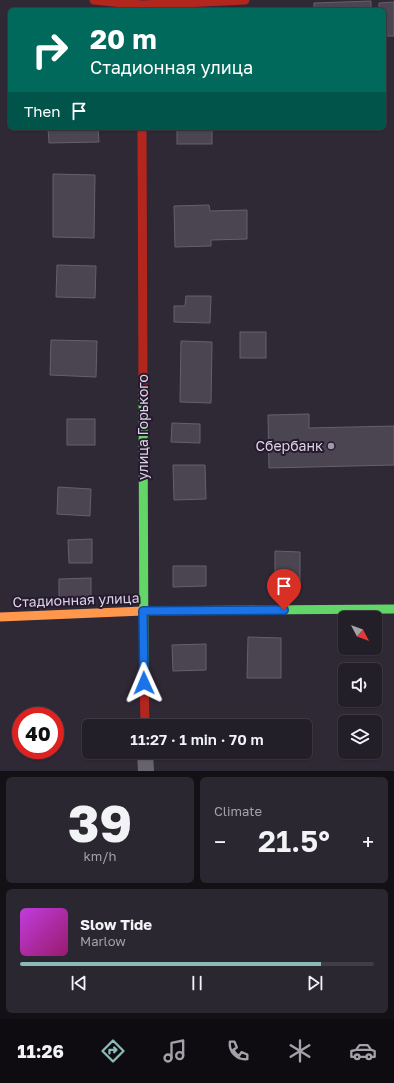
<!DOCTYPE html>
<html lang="en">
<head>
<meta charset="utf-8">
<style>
	body { margin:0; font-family:"Golos Text",sans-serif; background:#2b2730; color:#f1f3f6; height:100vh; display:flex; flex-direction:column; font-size:15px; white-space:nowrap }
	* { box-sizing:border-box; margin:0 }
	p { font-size:13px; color:#a3a2a8 }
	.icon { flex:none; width:22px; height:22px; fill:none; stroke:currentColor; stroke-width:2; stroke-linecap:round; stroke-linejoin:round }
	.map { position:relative; height:771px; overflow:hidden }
	.side { display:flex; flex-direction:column; gap:6px; padding:6px; background:#131116; flex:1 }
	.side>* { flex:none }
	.banner { position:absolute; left:8px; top:8px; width:378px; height:122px; border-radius:6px; box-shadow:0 1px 3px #0004,0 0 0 1px #403d45; background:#00695c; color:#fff; overflow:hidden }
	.needle { width:26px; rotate:131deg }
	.fabs { position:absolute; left:338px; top:611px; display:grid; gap:8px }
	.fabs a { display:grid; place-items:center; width:44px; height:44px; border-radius:6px; background:#231f28; box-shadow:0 1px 3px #0004,0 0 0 1px #403d45; font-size:20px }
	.speed { position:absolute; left:12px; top:707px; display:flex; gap:8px; font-size:20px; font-weight:700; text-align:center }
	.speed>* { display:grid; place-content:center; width:52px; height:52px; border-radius:50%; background:#231f28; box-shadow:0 1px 3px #0004,0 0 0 1px #403d45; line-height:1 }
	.speed .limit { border:6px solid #d22; background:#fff; color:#111 }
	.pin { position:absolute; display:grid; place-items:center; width:34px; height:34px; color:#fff; margin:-41px -17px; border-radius:50% 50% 50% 0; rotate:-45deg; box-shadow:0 0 4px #0007 }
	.pin .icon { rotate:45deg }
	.me { position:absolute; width:44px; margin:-22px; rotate:359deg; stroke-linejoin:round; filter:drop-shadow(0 0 3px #0008) }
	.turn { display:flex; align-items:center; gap:14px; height:84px; padding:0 16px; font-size:18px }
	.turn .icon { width:52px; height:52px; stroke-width:2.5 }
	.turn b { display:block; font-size:28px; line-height:34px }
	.then { display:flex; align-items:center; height:38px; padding:0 16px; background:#0003; gap:8px; font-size:15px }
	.big { font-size:30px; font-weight:600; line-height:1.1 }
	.side .widget { flex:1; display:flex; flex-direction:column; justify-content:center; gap:6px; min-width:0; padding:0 14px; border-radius:6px; background:#2b2730 }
	.side .dial { align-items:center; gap:0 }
	.dial b { font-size:52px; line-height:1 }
	.song { display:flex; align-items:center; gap:12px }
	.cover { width:48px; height:48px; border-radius:6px; background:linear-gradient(135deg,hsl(290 70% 55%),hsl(320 70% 35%)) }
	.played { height:4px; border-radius:2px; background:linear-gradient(90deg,#8bbbb9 85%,#403d45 85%) }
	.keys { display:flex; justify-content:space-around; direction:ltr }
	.heat { display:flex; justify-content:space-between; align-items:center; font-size:22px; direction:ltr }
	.side .tiles { flex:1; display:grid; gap:6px; grid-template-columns:1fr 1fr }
	.widget:last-child { grid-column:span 2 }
	.trip { position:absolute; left:82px; top:719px; width:230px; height:40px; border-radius:6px; background:#231f28; box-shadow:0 1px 3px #0004,0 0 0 1px #403d45; font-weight:600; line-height:40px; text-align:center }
	.menu { display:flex; height:64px; justify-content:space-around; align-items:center; background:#0e0c10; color:#a3a2a8 }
	.menu .icon { width:28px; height:28px }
	.menu .active { color:#8bbbb9 }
	.menu b { font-size:18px; color:#f1f3f6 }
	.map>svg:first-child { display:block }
	.building { fill:#4b4551; stroke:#65606b }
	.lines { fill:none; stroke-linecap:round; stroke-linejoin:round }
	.street { stroke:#66646a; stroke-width:16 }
	.fast { stroke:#63d668; stroke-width:9 }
	.slow { stroke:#ff974d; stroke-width:9 }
	.jam { stroke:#b3261e; stroke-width:9 }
	.route-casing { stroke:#114b97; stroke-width:10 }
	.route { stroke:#1a73e8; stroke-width:7 }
	.poi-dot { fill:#9f98a7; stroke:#261a31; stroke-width:1.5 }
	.labels { text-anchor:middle; stroke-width:4; stroke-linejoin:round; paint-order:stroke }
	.street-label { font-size:14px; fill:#dbd4e4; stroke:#261a31 }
	.poi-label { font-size:14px; fill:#dbd4e4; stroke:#261a31; text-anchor:end }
</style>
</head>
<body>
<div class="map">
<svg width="394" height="771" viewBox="0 0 394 771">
	<rect width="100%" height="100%" fill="#2f2936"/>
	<g class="building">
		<polygon points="371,1 371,10 314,10 314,3"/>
		<polygon points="394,2 394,36 384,36 384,10 379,10 379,3"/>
		<polygon points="48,128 98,128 99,142 49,143"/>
		<rect x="177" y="128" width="35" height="16"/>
		<polygon points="53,174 95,175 94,238 53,237"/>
		<polygon points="209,205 210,211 247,210 247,239 211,240 211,246 175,247 174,206"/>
		<polygon points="57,265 96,266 95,298 56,297"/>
		<polygon points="186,296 211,296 210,323 174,322 174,306 185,306"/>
		<rect x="240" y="332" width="26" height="26"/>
		<polygon points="51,340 97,341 96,377 50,375"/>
		<polygon points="181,341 212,342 211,403 180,402"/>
		<polygon points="309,414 309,428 394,426 394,465 269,468 268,415"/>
		<rect x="67" y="419" width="28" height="26"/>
		<polygon points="172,423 200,424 200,443 171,442"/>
		<polygon points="173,465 205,465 206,499 174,500"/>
		<polygon points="58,487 91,489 90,516 57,514"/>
		<polygon points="92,539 92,563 69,563 68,540"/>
		<polygon points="275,551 300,552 300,588 275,588"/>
		<polygon points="173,566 206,566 206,586 173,587"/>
		<polygon points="91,578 91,602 59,603 59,579"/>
		<polygon points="248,637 281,638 281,678 247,678"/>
		<polygon points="206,644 206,670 173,671 172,645"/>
	</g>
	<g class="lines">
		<polyline class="street" points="145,752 146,771"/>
		<g class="fast">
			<polyline points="143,391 144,676"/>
			<polyline points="253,610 394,609"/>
		</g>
		<polyline class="slow" points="0,617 143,611 253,610"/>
		<g class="jam">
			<polyline points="94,0 142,5 245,0"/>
			<polyline points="142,128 143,391"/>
			<polyline points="144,676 145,726"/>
		</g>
	</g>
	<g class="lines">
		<defs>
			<polyline id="route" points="144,683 143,611 284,610"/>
		</defs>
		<use href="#route" class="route-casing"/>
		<use href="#route" class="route"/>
	</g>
	<circle class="poi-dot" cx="331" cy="446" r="4"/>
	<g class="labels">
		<g class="street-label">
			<text transform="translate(143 427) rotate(-90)" y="5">улица Горького</text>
			<text transform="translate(76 600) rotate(-2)" y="5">Стадионная улица</text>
		</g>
		<g class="poi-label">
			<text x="323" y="451">Сбербанк</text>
		</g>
	</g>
</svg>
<div class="fabs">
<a><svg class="needle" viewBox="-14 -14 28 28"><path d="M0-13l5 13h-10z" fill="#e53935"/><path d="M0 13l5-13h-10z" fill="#a3a2a8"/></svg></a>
<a><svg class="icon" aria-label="sound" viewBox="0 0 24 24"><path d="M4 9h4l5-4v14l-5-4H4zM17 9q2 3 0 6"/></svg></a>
<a><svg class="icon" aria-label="layers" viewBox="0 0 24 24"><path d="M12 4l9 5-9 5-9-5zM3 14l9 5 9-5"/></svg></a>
</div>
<div class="speed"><div class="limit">40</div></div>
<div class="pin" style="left:284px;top:610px;background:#d93025"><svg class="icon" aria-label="arrive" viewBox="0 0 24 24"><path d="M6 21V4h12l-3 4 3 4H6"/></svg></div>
<svg class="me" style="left:144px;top:683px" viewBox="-20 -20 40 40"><path d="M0-17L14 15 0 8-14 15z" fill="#1a73e8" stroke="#fff" stroke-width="4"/></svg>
<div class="trip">11:27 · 1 min · 70 m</div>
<div class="banner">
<div class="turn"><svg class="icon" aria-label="right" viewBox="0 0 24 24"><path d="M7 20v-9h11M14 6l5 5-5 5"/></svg><div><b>20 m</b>Стадионная улица</div></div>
<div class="then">Then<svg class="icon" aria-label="arrive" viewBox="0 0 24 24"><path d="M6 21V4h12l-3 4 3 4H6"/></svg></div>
</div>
</div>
<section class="side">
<div class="tiles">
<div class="widget dial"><b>39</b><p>km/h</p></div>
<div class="widget"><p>Climate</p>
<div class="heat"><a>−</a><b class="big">21.5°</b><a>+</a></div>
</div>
<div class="widget">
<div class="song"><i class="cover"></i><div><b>Slow Tide</b><p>Marlow</p></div></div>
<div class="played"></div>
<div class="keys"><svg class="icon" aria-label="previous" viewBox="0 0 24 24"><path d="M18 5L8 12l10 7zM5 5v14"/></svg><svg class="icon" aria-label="pause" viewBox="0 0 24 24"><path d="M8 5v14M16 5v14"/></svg><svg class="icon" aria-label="next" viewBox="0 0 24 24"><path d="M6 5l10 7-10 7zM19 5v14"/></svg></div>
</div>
</div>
</section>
<nav class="menu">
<b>11:26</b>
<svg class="icon active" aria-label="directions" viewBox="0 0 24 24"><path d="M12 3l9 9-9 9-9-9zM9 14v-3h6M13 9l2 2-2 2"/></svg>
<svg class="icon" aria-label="music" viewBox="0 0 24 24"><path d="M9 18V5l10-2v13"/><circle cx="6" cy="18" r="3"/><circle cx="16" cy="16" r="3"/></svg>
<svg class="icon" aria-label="phone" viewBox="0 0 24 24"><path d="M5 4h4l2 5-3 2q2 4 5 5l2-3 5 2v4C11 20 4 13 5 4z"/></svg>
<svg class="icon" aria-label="climate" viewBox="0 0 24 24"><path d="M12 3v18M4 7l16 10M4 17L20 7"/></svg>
<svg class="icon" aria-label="car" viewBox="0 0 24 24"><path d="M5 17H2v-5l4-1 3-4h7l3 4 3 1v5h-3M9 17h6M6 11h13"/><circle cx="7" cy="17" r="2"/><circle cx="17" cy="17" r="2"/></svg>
</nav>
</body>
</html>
